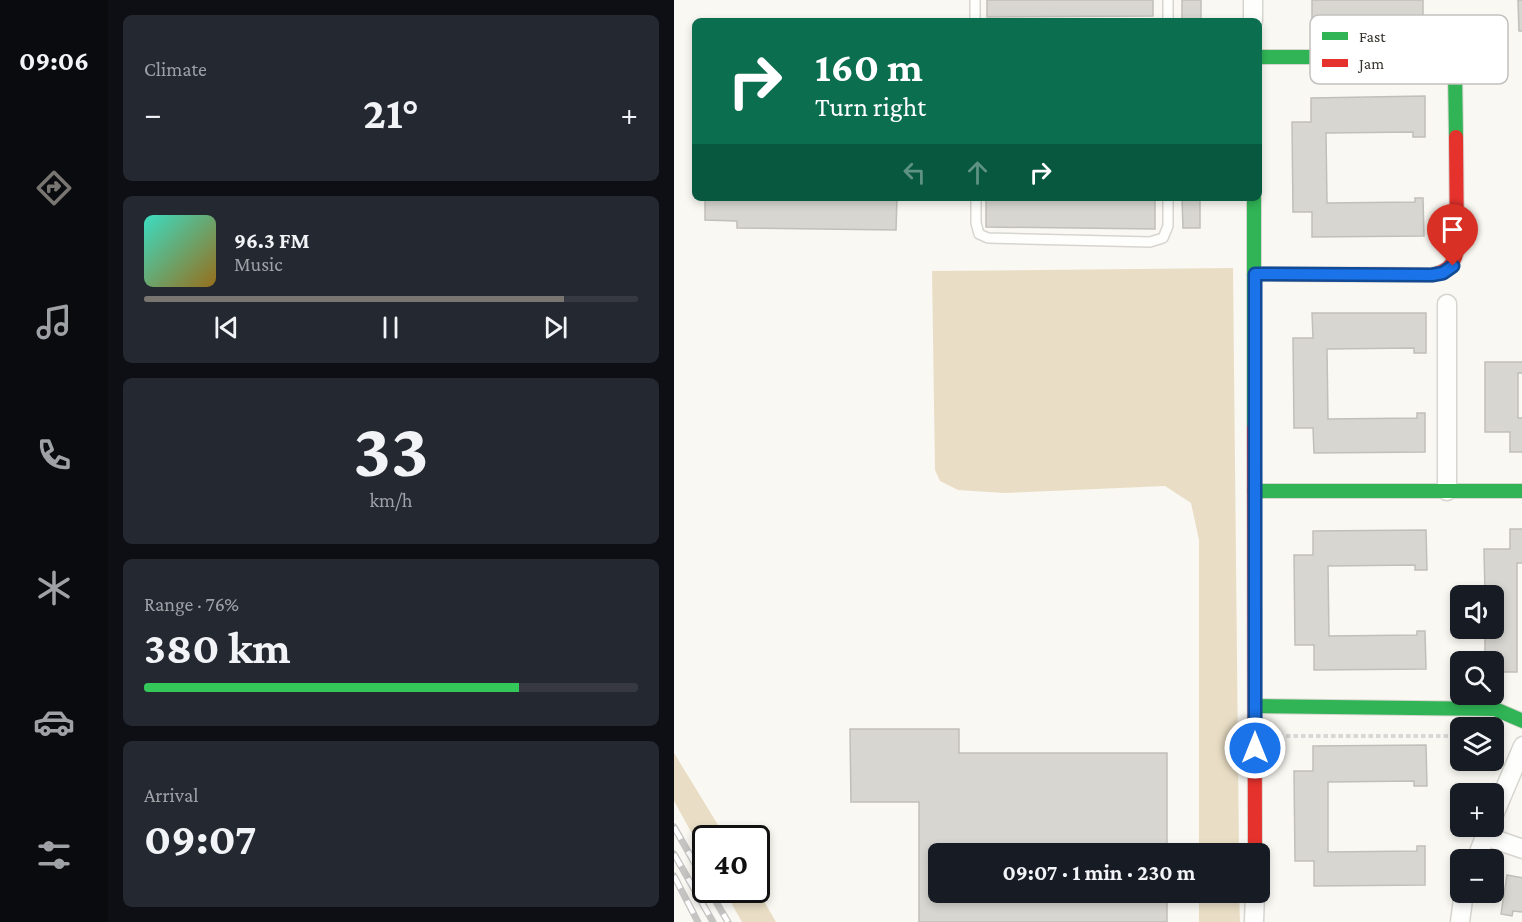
<!DOCTYPE html>
<html lang="en">
<head>
<meta charset="utf-8">
<style>
	body { margin:0; font-family:"Crimson Pro",serif; background:#242831; color:#f1f3f6; height:100vh; display:flex; flex-direction:column; font-size:22px; white-space:nowrap }
	* { box-sizing:border-box; margin:0 }
	p { font-size:20px; color:#9ea1a6 }
	.icon { flex:none; width:33px; height:33px; fill:none; stroke:currentColor; stroke-width:2; stroke-linecap:round; stroke-linejoin:round }
	.map { position:relative; flex:1; overflow:hidden }
	.side { display:flex; flex-direction:column; gap:15px; padding:15px; background:#0d0f14; width:566px }
	.side>* { flex:none }
	.top-card { position:absolute; left:18px; top:18px; width:570px; height:183px; border-radius:9px; box-shadow:0 3px 9px #0003; background:#0b6e4f; color:#fff; overflow:hidden }
	.fabs { position:absolute; left:776px; top:585px; display:grid; gap:12px }
	.fabs a { display:grid; place-items:center; width:54px; height:54px; border-radius:9px; background:#171b24; box-shadow:0 3px 9px #0003; font-size:30px }
	.speed { position:absolute; left:18px; top:825px; display:flex; gap:12px; font-size:30px; font-weight:700; text-align:center }
	.speed>* { display:grid; place-content:center; width:78px; height:78px; border-radius:50%; background:#171b24; box-shadow:0 3px 9px #0003; line-height:1 }
	.speed .limit { border:3px solid #111; border-radius:9px; background:#fff; color:#111 }
	.pin { position:absolute; display:grid; place-items:center; width:51px; height:51px; color:#fff; margin:-62px -26px; border-radius:50% 50% 50% 0; rotate:-45deg; box-shadow:0 0 6px #0007 }
	.pin .icon { rotate:45deg }
	.me { position:absolute; width:66px; margin:-33px; rotate:0deg; stroke-linejoin:round; filter:drop-shadow(0 0 4px #0008) }
	.turn { display:flex; align-items:center; gap:21px; height:126px; padding:0 24px; font-size:27px }
	.turn .icon { width:78px; height:78px; stroke-width:2.5 }
	.turn b { display:block; font-size:42px; line-height:51px }
	.lanes { display:flex; align-items:center; height:57px; padding:0 24px; background:#0003; justify-content:center; gap:30px; direction:ltr }
	.lanes .off { opacity:.35 }
	.big { font-size:45px; font-weight:700; line-height:1.1 }
	.side .widget { flex:1; display:flex; flex-direction:column; justify-content:center; gap:9px; min-width:0; padding:0 21px; border-radius:9px; background:#242831 }
	.side .dial { align-items:center; gap:0 }
	.dial b { font-size:78px; line-height:1 }
	.song { display:flex; align-items:center; gap:18px }
	.cover { width:72px; height:72px; border-radius:9px; background:linear-gradient(135deg,hsl(170 70% 55%),hsl(40 70% 35%)) }
	.played { height:6px; border-radius:3px; background:linear-gradient(90deg,#797671 85%,#363941 85%) }
	.keys { display:flex; justify-content:space-around; direction:ltr }
	.heat { display:flex; justify-content:space-between; align-items:center; font-size:33px; direction:ltr }
	.charge { height:9px; border-radius:4px; background:linear-gradient(90deg,#34c759 76%,#363941 0) }
	.trip { position:absolute; left:254px; top:843px; width:342px; height:60px; border-radius:9px; background:#171b24; box-shadow:0 3px 9px #0003; font-weight:700; line-height:60px; text-align:center }
	main { display:flex; flex:1; min-height:0 }
	.tabs { display:flex; flex-direction:column; width:108px; justify-content:space-around; align-items:center; background:#090b0e; color:#9ea1a6 }
	.tabs .icon { width:42px; height:42px }
	.tabs .selected { color:#797671 }
	.tabs b { font-size:27px; color:#f1f3f6 }
	.map>svg:first-child { display:block }
	.green { fill:#e9dec5 }
	.building { fill:#d8d6d0; stroke:#c1bfb9; stroke-width:1.5 }
	.lines { fill:none; stroke-linecap:round; stroke-linejoin:round }
	.lane-casing { stroke:#d7d5cf; stroke-width:12 }
	.street-casing { stroke:#d7d5cf; stroke-width:21 }
	.fast-casing { stroke:#d7d5cf; stroke-width:16 }
	.jam-casing { stroke:#d7d5cf; stroke-width:16 }
	.path { stroke:#d8d8d6; stroke-width:4; stroke-dasharray:4.5 3; stroke-linecap:butt }
	.lane { stroke:#fefefd; stroke-width:9 }
	.street { stroke:#fefefd; stroke-width:18 }
	.fast { stroke:#30b455; stroke-width:14 }
	.jam { stroke:#e5322d; stroke-width:14 }
	.rail-casing { stroke:#c5c4c2; stroke-width:7 }
	.rail { stroke:#fff; stroke-width:4.5; stroke-dasharray:14; stroke-linecap:butt }
	.route-casing { stroke:#114b97; stroke-width:15 }
	.route { stroke:#1a73e8; stroke-width:10 }
	.key { fill:#fff; stroke:#c2c1bf; stroke-width:1.5 }
	.key-label { font-size:16px; fill:#33302b }
</style>
</head>
<body>
<main>
<nav class="tabs">
<b>09:06</b>
<svg class="icon selected" aria-label="directions" viewBox="0 0 24 24"><path d="M12 3l9 9-9 9-9-9zM9 14v-3h6M13 9l2 2-2 2"/></svg>
<svg class="icon" aria-label="music" viewBox="0 0 24 24"><path d="M9 18V5l10-2v13"/><circle cx="6" cy="18" r="3"/><circle cx="16" cy="16" r="3"/></svg>
<svg class="icon" aria-label="phone" viewBox="0 0 24 24"><path d="M5 4h4l2 5-3 2q2 4 5 5l2-3 5 2v4C11 20 4 13 5 4z"/></svg>
<svg class="icon" aria-label="climate" viewBox="0 0 24 24"><path d="M12 3v18M4 7l16 10M4 17L20 7"/></svg>
<svg class="icon" aria-label="car" viewBox="0 0 24 24"><path d="M5 17H2v-5l4-1 3-4h7l3 4 3 1v5h-3M9 17h6M6 11h13"/><circle cx="7" cy="17" r="2"/><circle cx="17" cy="17" r="2"/></svg>
<svg class="icon" aria-label="filters" viewBox="0 0 24 24"><path d="M4 7h16M4 17h16"/><circle cx="9" cy="7" r="2"/><circle cx="15" cy="17" r="2"/></svg>
</nav>
<section class="side">
<div class="widget"><p>Climate</p>
<div class="heat"><a>−</a><b class="big">21°</b><a>+</a></div>
</div>
<div class="widget">
<div class="song"><i class="cover"></i><div><b>96.3 FM</b><p>Music</p></div></div>
<div class="played"></div>
<div class="keys"><svg class="icon" aria-label="previous" viewBox="0 0 24 24"><path d="M18 5L8 12l10 7zM5 5v14"/></svg><svg class="icon" aria-label="pause" viewBox="0 0 24 24"><path d="M8 5v14M16 5v14"/></svg><svg class="icon" aria-label="next" viewBox="0 0 24 24"><path d="M6 5l10 7-10 7zM19 5v14"/></svg></div>
</div>
<div class="widget dial"><b>33</b><p>km/h</p></div>
<div class="widget"><p>Range · 76%</p><b class="big">380 km</b><div class="charge"></div></div>
<div class="widget"><p>Arrival</p><b class="big">09:07</b></div>
</section>
<div class="map">
<svg width="849" height="922" viewBox="0 0 849 922">
	<rect width="100%" height="100%" fill="#faf8f2"/>
	<g class="green">
		<polygon points="559,268 565,853 525,853 525,540 517,503 491,486 330,493 284,490 266,481 261,470 258,271"/>
		<polygon points="0,753 52,838 32,838 31,857 0,801"/>
		<polygon points="82,890 83,889 102,922 68,922 50,890"/>
		<polygon points="525,893 565,893 566,922 525,922"/>
	</g>
	<g class="building">
		<polygon points="313,0 479,0 479,16 313,17"/>
		<rect x="508" y="0" width="19" height="19"/>
		<polygon points="638,0 749,0 749,18 638,19"/>
		<polygon points="844,0 849,0 849,31 845,31"/>
		<polygon points="751,96 751,137 739,137 739,132 652,133 653,203 741,202 741,198 749,198 750,236 638,237 638,212 619,212 618,122 637,122 637,98"/>
		<polygon points="31,198 223,198 222,230 63,228 63,221 31,220"/>
		<polygon points="312,198 481,200 481,229 312,227"/>
		<polygon points="508,198 526,198 526,228 509,228"/>
		<polygon points="638,313 752,313 752,353 740,353 740,348 653,349 654,419 743,418 743,413 751,413 751,452 640,453 639,428 620,428 619,338 639,338"/>
		<polygon points="811,362 849,362 849,373 844,373 844,418 849,418 849,452 836,452 836,432 811,432"/>
		<polygon points="836,529 849,529 849,563 843,563 843,672 819,672 819,662 811,662 811,628 819,628 819,596 811,596 810,549 836,549"/>
		<polygon points="752,530 753,570 741,570 741,565 654,566 655,636 743,635 743,631 751,631 752,669 640,670 640,645 621,645 620,555 639,555 639,531"/>
		<polygon points="176,729 285,729 285,753 493,753 493,854 264,854 264,892 493,892 493,922 245,922 245,802 177,802"/>
		<polygon points="752,745 753,786 740,786 740,781 654,782 654,852 743,851 743,846 751,846 751,885 640,886 640,861 621,861 620,771 639,771 639,746"/>
		<polygon points="833,875 849,878 849,912 839,911 838,916 827,914"/>
	</g>
	<g class="lines">
		<defs>
			<g id="lane">
				<polyline points="301,0 301,21"/>
				<polyline points="494,0 494,21"/>
				<polyline points="302,198 302,223 305,234 314,238 476,242 489,238 494,226 494,198"/>
			</g>
			<g id="street">
				<polyline points="579,0 579,21"/>
				<polyline points="773,491 773,304"/>
				<polyline points="819,817 849,746"/>
				<polyline points="811,836 849,849"/>
				<polyline points="802,860 815,826"/>
				<polyline points="580,922 581,892"/>
				<polyline points="786,922 790,892"/>
			</g>
			<g id="fast">
				<polyline points="585,57 751,57 773,62 781,72 782,137"/>
				<polyline points="580,198 580,428"/>
				<polyline points="580,491 849,491"/>
				<polyline points="581,706 821,709 849,721"/>
			</g>
			<g id="jam">
				<path d="M581 274 757 275C772 272 780 266 783 250L782 137"/>
				<polyline points="580,428 581,854"/>
			</g>
		</defs>
		<use href="#lane" class="lane-casing"/>
		<use href="#street" class="street-casing"/>
		<use href="#fast" class="fast-casing"/>
		<use href="#jam" class="jam-casing"/>
		<g class="path">
			<polyline points="612,736 786,736"/>
			<polyline points="819,736 828,736"/>
		</g>
		<use href="#lane" class="lane"/>
		<use href="#street" class="street"/>
		<use href="#fast" class="fast"/>
		<use href="#jam" class="jam"/>
		<defs>
			<g id="rail">
				<polyline points="0,827 32,883"/>
				<polyline points="0,854 39,922"/>
				<polyline points="0,876 24,922"/>
				<polyline points="35,890 54,922"/>
			</g>
		</defs>
		<use href="#rail" class="rail-casing"/>
		<use href="#rail" class="rail"/>
	</g>
	<g class="lines">
		<defs>
			<polyline id="route" points="581,748 581,274 758,275 769,273 779,266"/>
		</defs>
		<use href="#route" class="route-casing"/>
		<use href="#route" class="route"/>
	</g>
	<rect x="636" y="15" width="198" height="69" rx="9" class="key"/>
	<rect x="648" y="32" width="26" height="8" fill="#30b455"/>
	<rect x="648" y="59" width="26" height="8" fill="#e5322d"/>
	<g class="key-label">
		<text x="685" y="42">Fast</text>
		<text x="685" y="69">Jam</text>
	</g>
</svg>
<div class="fabs">
<a><svg class="icon" aria-label="sound" viewBox="0 0 24 24"><path d="M4 9h4l5-4v14l-5-4H4zM17 9q2 3 0 6"/></svg></a>
<a><svg class="icon" aria-label="search" viewBox="0 0 24 24"><circle cx="10" cy="10" r="6"/><path d="M15 15l6 6"/></svg></a>
<a><svg class="icon" aria-label="layers" viewBox="0 0 24 24"><path d="M12 4l9 5-9 5-9-5zM3 14l9 5 9-5"/></svg></a>
<a>+</a>
<a>−</a>
</div>
<div class="speed"><div class="limit">40</div></div>
<div class="pin" style="left:779px;top:266px;background:#d93025"><svg class="icon" aria-label="arrive" viewBox="0 0 24 24"><path d="M6 21V4h12l-3 4 3 4H6"/></svg></div>
<svg class="me" style="left:581px;top:748px" viewBox="-20 -20 40 40"><circle r="17" fill="#1a73e8" stroke="#fff" stroke-width="3"/><path d="M0-11L8 9 0 5-8 9z" fill="#fff"/></svg>
<div class="trip">09:07 · 1 min · 230 m</div>
<div class="top-card">
<div class="turn"><svg class="icon" aria-label="right" viewBox="0 0 24 24"><path d="M7 20v-9h11M14 6l5 5-5 5"/></svg><div><b>160 m</b>Turn right</div></div>
<div class="lanes"><svg class="icon off" aria-label="left" viewBox="0 0 24 24"><path d="M17 20v-9H6M10 6l-5 5 5 5"/></svg><svg class="icon off" aria-label="ahead" viewBox="0 0 24 24"><path d="M12 20V5M6 11l6-6 6 6"/></svg><svg class="icon" aria-label="right" viewBox="0 0 24 24"><path d="M7 20v-9h11M14 6l5 5-5 5"/></svg></div>
</div>
</div>
</main>
</body>
</html>
